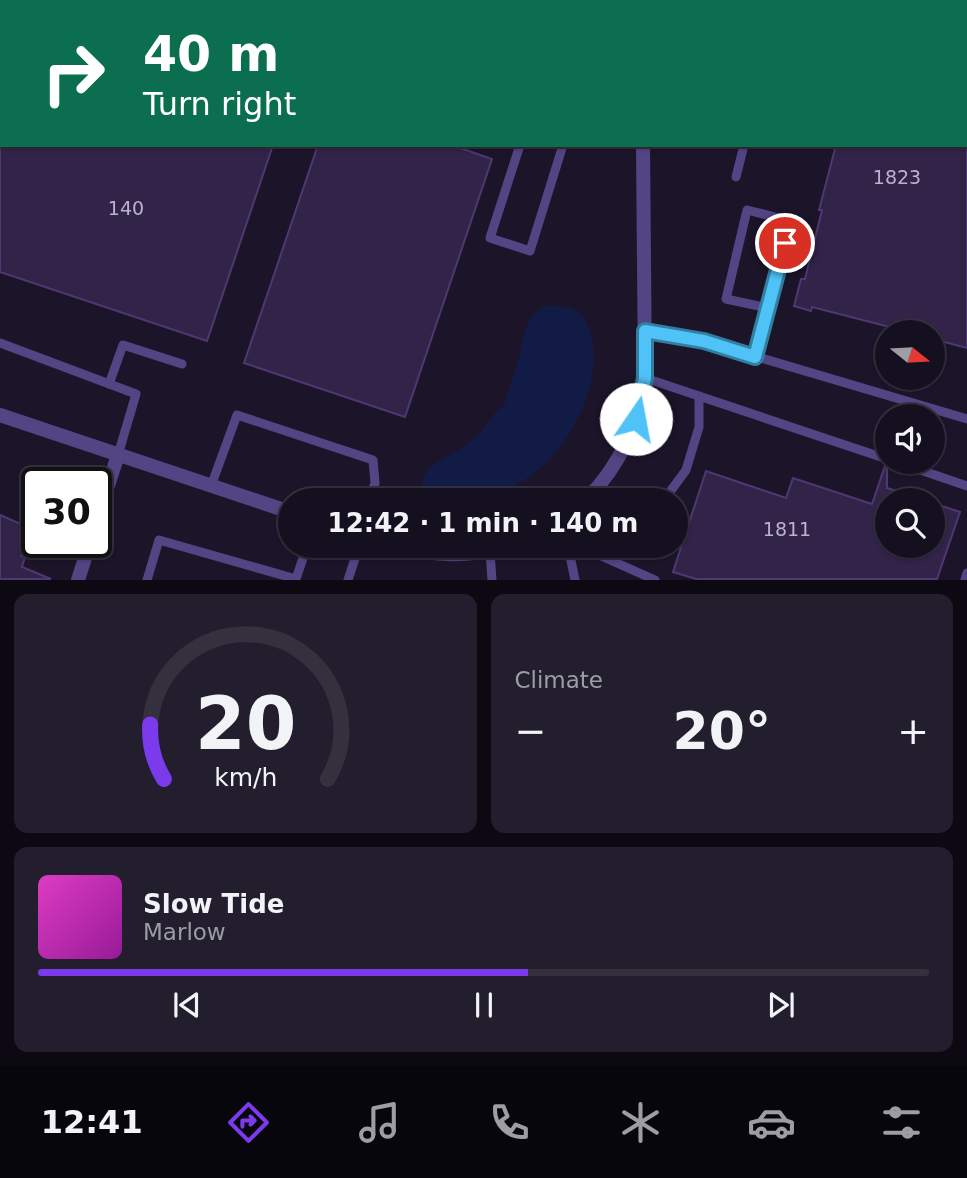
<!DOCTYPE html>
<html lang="en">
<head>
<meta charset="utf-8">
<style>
	body { margin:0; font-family:"DejaVu Sans",sans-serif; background:#221e2d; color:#f1f3f6; height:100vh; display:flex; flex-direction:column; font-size:26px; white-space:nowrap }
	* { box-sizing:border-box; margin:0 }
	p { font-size:23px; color:#9d9da5 }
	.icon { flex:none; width:38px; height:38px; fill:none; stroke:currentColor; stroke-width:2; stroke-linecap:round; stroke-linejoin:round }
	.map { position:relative; height:580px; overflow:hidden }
	.side { display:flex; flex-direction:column; gap:14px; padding:14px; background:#0c0912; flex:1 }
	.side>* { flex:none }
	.guide { position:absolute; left:0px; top:0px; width:968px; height:147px; box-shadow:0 2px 5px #0004,0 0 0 2px #34303e; background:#0b6e4f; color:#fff; overflow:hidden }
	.needle { width:46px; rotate:108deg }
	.tools { position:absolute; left:875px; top:320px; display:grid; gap:14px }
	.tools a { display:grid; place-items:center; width:70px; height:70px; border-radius:50%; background:#151020; box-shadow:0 2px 5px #0004,0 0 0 2px #34303e; font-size:35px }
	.speed { position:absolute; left:21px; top:467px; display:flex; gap:14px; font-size:35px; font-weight:700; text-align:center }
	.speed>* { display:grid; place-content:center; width:91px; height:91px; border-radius:50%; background:#151020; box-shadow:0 2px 5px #0004,0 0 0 2px #34303e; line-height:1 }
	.speed .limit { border:4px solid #111; border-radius:10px; background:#fff; color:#111 }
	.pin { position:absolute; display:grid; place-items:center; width:60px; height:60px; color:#fff; margin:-30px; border:4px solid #fff; border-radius:50%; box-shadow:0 2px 7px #0007 }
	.me { position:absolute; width:77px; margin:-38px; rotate:12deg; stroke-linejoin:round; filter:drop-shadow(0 0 5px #0008) }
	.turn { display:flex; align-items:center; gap:24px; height:147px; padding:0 28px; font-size:32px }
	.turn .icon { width:91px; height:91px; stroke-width:2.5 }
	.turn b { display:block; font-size:49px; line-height:60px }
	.big { font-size:52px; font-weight:700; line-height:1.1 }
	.side .tile { flex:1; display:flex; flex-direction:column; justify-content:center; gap:10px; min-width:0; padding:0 24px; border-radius:14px; background:#221e2d }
	.side .dial { align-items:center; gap:0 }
	.dial svg { height:182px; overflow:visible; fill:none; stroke:#34303e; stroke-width:7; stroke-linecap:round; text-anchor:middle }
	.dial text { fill:#f1f3f6; stroke:none }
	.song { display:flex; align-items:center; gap:21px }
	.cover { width:84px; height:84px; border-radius:10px; background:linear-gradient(135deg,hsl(310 70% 55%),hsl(300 70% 35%)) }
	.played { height:7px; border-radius:4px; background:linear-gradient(90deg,#7c3aed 55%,#34303e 55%) }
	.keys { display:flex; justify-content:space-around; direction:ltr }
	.heat { display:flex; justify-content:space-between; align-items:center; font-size:38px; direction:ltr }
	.side .tiles { flex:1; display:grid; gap:14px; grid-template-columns:1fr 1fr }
	.tile:last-child { grid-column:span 2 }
	.trip { position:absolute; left:278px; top:488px; width:410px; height:70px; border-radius:35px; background:#151020; box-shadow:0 2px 5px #0004,0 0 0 2px #34303e; font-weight:700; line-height:70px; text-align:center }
	.tabs { display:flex; height:112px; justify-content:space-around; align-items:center; background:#08060d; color:#9d9da5 }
	.tabs .icon { width:49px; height:49px }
	.tabs .current { color:#7c3aed }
	.tabs b { font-size:32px; color:#f1f3f6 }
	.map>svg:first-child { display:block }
	.water { fill:#121b46 }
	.building { fill:#322349; stroke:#4e3872; stroke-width:2 }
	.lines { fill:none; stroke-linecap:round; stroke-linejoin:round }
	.service { stroke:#534584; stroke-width:9 }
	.minor { stroke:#534584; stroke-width:14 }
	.route-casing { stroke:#337fa1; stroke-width:18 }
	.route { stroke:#4fc3f7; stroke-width:12 }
	.labels { text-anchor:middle; stroke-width:7; stroke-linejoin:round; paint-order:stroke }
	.number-label { font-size:19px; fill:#bbb2ce }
</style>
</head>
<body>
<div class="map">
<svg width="967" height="580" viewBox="0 0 967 580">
	<rect width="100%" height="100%" fill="#1c152a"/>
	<path class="water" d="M552 305C560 308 569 305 577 311 586 318 590 329 592 339 602 386 570 446 533 474 503 496 463 505 426 499 421 491 421 481 426 473 435 461 450 456 462 448 468 444 474 439 479 434 488 425 493 411 504 406 508 390 514 374 519 358 523 344 523 327 533 315 538 309 544 306 552 305Z"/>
	<g class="building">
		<polygon points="0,145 273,145 207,341 0,272"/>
		<polygon points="318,145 452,145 492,159 405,417 244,363"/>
		<polygon points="836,145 967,145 967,348 933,339 933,332 909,332 812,307 811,311 794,306 801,279 805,279 822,210 819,210"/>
		<polygon points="885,466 887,467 887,488 919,498 919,500 887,500 887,546 933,546 933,503 960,512 937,579 696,579 673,572 706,471 786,498 793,478 872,504"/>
		<polygon points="0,515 32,529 21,556 25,557 22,567 51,579 0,579"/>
	</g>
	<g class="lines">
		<g class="service">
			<polyline points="243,0 248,2"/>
			<polyline points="459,0 459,2"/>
			<polyline points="709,0 717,2"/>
			<polyline points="557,2 557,0"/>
			<polyline points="756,2 756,0"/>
			<polyline points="520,145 490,238 530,251 563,145"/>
			<polyline points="736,177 744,145"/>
			<polyline points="645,331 704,341 967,419"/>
			<polyline points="0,343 136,394 118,455"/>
			<polyline points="755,357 791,221 747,210 726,299 768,308"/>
			<polyline points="645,378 887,459"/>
			<polyline points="109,384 123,345 182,364"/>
			<polyline points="897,462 967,486"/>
			<polyline points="211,486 237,415 373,460 375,483 369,500"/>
			<polyline points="664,500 686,470 699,427 699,396"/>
			<polyline points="568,546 575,580"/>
			<polyline points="579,546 655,580"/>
			<polyline points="490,552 492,580"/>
			<polyline points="607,558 619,546"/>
			<polyline points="147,580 159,540 296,579 307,546"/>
			<polyline points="348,580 359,546"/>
			<polyline points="965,580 967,573"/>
		</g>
		<g class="minor">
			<polyline points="592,0 601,2"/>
			<polyline points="656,2 657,0"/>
			<polyline points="0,415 290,512"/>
			<path d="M586 500C621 464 637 427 645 378L643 145"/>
			<polyline points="96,522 118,455"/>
			<path d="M393 546C435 556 468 558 510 546"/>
			<polyline points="78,580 90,542"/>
		</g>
	</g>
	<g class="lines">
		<defs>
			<polyline id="route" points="636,419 645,378 645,331 704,341 755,357 785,243"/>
		</defs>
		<use href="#route" class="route-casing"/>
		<use href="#route" class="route"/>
	</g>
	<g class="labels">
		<g class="number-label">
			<text x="897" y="184">1823</text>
			<text x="126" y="215">140</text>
			<text x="787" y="536">1811</text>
		</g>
	</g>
</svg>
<div class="tools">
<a><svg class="needle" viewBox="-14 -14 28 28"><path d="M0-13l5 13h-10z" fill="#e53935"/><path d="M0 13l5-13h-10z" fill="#9d9da5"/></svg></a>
<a><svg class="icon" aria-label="sound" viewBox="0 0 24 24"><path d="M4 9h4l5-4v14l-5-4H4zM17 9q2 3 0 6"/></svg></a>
<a><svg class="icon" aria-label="search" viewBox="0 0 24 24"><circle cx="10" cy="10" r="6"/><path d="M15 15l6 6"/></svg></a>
</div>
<div class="speed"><div class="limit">30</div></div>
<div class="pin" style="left:785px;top:243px;background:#d93025"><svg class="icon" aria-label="arrive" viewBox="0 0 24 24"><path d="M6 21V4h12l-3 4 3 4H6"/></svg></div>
<svg class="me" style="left:636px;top:419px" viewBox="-20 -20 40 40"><circle r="19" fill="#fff"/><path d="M0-13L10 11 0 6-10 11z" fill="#4fc3f7"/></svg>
<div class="trip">12:42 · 1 min · 140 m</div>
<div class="guide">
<div class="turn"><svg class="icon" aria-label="right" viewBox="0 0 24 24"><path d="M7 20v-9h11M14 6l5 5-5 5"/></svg><div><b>40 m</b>Turn right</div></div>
</div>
</div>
<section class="side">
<div class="tiles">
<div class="tile dial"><svg viewBox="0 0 100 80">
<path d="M14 69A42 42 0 1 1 86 69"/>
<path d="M14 69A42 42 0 0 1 8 45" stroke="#7c3aed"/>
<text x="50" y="56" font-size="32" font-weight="700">20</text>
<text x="50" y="72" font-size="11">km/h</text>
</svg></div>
<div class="tile"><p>Climate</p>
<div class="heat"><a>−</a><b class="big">20°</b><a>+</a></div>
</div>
<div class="tile">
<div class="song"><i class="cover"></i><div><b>Slow Tide</b><p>Marlow</p></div></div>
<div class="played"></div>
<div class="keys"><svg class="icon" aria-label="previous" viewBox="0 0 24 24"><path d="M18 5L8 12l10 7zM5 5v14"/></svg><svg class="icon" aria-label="pause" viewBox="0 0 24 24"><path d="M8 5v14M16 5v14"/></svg><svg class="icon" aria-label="next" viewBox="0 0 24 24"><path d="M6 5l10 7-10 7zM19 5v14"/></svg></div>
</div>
</div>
</section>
<nav class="tabs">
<b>12:41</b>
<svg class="icon current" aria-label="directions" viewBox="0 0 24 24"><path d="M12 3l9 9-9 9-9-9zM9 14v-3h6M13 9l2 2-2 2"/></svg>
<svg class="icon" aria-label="music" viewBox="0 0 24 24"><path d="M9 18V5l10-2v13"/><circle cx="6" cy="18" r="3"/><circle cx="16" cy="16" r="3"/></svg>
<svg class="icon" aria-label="phone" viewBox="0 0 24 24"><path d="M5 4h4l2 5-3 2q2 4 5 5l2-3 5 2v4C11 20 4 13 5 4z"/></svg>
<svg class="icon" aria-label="climate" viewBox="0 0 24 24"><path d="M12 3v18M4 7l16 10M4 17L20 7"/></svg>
<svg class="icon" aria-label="car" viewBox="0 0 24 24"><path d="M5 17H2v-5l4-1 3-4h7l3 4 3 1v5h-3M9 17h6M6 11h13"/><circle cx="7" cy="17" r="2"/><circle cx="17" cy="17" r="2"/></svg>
<svg class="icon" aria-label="filters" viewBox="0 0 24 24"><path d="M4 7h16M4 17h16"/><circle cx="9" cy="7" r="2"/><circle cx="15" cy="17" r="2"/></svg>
</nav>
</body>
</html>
